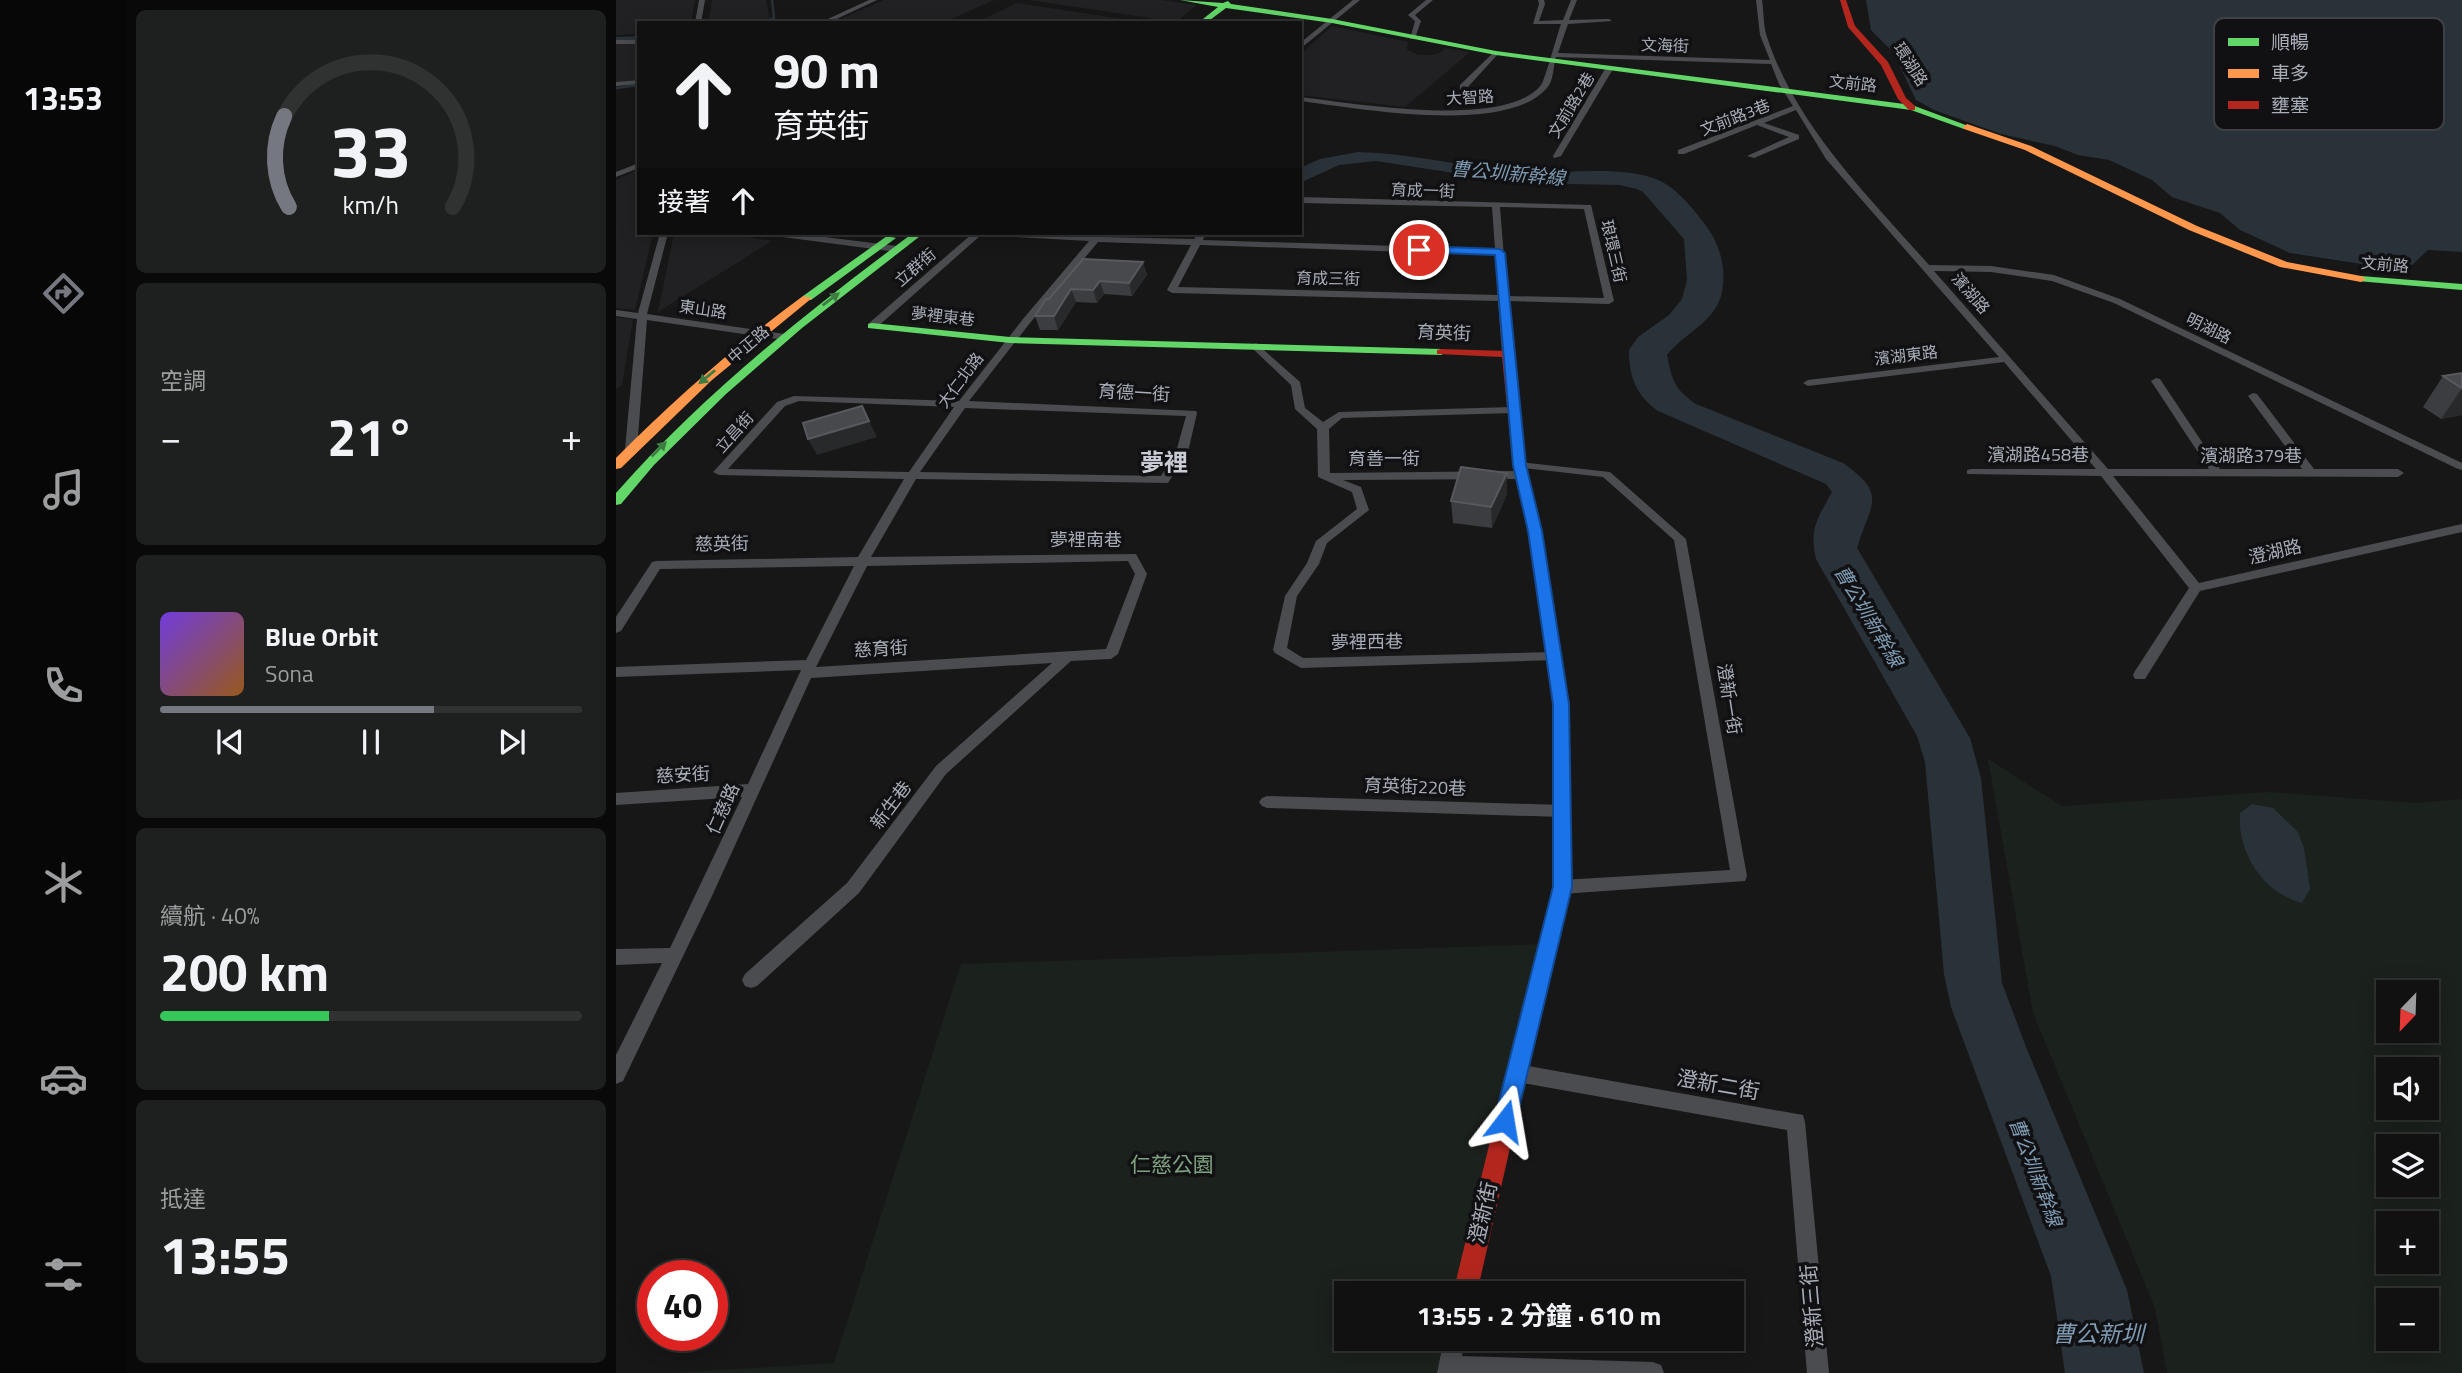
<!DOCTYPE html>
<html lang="zh-TW">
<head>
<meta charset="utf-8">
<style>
	body { margin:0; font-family:"Titillium Web","Noto Sans TC",sans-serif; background:#1e1f1f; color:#f1f3f6; height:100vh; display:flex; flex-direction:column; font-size:26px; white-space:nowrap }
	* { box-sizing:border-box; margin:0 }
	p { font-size:23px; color:#9c9d9f }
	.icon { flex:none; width:38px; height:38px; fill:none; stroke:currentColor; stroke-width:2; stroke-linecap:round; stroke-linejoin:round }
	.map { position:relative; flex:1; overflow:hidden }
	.panel { display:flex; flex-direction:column; gap:10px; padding:10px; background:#090909; width:490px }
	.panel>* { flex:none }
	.banner { position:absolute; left:21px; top:21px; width:665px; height:214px; border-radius:0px; box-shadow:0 4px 18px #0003,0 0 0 2px #303131; background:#111; color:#f1f3f6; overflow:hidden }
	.needle { width:46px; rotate:203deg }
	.controls { position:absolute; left:1760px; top:980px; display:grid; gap:14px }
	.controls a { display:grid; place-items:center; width:63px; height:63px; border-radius:0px; background:#111; box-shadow:0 4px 18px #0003,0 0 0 2px #303131; font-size:35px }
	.speed { position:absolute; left:21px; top:1260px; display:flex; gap:14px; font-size:35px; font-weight:700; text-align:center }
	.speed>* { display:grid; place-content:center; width:91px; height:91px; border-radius:50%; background:#111; box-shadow:0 4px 18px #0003,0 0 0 2px #303131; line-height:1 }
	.speed .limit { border:10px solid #d22; background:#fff; color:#111 }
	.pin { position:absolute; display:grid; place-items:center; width:60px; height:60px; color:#fff; margin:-30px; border:4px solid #fff; border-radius:50%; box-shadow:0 2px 7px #0007 }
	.me { position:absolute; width:77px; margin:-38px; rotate:14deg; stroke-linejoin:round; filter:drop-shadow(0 0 5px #0008) }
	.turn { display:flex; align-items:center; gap:24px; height:147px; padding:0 21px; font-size:32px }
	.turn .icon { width:91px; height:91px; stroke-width:2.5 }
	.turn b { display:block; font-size:49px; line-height:60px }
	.then { display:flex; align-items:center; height:66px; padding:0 21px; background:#0003; gap:14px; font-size:26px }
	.big { font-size:52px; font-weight:700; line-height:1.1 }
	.panel .tile { flex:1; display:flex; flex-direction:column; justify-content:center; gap:10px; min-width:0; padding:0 24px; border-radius:10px; background:#1e1f1f }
	.panel .dial { align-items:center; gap:0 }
	.dial svg { height:182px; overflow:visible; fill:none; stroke:#303131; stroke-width:7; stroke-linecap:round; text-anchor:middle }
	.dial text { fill:#f1f3f6; stroke:none }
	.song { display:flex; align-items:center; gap:21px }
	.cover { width:84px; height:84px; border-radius:10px; background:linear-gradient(135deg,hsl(260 70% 55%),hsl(30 70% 35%)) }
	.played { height:7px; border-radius:4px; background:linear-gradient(90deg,#757880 65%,#303131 65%) }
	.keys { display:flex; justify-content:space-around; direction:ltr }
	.heat { display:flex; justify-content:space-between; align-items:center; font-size:38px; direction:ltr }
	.charge { height:10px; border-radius:5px; background:linear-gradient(90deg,#34c759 40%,#303131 0) }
	.trip { position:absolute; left:718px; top:1281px; width:410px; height:70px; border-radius:0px; background:#111; box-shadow:0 4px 18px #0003,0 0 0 2px #303131; font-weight:700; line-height:70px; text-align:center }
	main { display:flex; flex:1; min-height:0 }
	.tab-bar { display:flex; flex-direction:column; width:126px; justify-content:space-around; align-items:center; background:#070707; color:#9c9d9f }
	.tab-bar .icon { width:49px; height:49px }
	.tab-bar .selected { color:#757880 }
	.tab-bar b { font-size:32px; color:#f1f3f6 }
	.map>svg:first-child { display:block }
	.built { fill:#212124 }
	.green { fill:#1b211c; fill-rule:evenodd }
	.water { fill:#2a3239 }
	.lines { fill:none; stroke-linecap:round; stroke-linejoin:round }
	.stream { stroke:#2a3239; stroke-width:2.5 }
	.canal { fill:#2a3239; fill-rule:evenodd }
	.street { fill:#4b4c50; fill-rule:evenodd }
	.fast { fill:#63d668; fill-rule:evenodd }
	.slow { fill:#ff974d; fill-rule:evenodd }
	.jam { fill:#b3261e; fill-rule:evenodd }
	.wall { fill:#3c3d40 }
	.shaded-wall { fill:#28292a }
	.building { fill:#48494d; stroke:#57595e; stroke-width:2 }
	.oneway { fill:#3e7d42 }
	.route { fill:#1a73e8; stroke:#114b97; stroke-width:2 }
	.labels { text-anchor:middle; stroke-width:7; stroke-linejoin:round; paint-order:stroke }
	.far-street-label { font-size:16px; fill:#a8adb8; stroke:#111113 }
	.street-label { font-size:18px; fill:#a8adb8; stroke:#111113 }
	.water-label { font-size:19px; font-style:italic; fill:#7f9bb3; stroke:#111113 }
	.near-street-label { font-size:21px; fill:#a8adb8; stroke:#111113 }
	.near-park-label { font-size:21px; fill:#7fa381; stroke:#111113 }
	.near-water-label { font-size:23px; font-style:italic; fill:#7f9bb3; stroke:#111113 }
	.district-label { font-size:24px; font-weight:bold; fill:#c9ccd4; stroke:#111113 }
	.key { fill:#111113; stroke:#3e4045; stroke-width:2 }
	.key-label { font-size:19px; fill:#a8adb8 }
</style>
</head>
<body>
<main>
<nav class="tab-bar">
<b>13:53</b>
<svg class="icon selected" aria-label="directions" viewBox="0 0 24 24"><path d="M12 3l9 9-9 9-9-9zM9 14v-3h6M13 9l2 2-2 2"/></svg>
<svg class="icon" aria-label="music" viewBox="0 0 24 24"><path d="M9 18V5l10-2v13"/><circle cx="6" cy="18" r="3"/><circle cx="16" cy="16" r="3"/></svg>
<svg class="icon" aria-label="phone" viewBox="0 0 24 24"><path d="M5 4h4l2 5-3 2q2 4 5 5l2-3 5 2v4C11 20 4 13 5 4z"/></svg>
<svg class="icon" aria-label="climate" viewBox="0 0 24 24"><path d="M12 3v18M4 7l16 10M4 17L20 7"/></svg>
<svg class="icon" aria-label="car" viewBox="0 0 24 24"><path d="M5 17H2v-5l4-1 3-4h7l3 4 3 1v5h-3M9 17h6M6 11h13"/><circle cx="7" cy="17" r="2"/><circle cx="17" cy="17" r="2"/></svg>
<svg class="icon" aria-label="filters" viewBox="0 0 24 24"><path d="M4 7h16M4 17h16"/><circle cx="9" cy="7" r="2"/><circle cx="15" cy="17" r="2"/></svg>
</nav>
<section class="panel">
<div class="tile dial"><svg viewBox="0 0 100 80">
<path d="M14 69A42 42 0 1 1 86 69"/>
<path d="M14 69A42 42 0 0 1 12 29" stroke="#757880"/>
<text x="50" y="56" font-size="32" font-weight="700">33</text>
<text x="50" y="72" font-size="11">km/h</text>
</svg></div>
<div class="tile"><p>空調</p>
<div class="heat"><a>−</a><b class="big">21°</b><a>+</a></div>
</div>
<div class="tile">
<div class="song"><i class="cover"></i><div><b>Blue Orbit</b><p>Sona</p></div></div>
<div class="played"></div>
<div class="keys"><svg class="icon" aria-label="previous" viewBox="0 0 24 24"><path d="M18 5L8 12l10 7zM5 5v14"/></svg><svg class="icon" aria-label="pause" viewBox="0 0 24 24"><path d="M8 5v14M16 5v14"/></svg><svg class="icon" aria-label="next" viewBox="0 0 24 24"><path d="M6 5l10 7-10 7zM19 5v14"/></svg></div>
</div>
<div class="tile"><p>續航 · 40%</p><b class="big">200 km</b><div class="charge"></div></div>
<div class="tile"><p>抵達</p><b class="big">13:55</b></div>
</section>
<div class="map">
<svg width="1846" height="1373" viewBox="0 0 1846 1373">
	<rect width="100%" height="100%" fill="#171717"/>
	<g class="built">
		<polygon points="0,0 79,0 75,23 23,23 23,34 0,35"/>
		<polygon points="96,0 150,0 154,19 142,23 92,23"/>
		<polygon points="268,0 378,0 327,23 216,23"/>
		<polygon points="413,0 545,0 581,5 560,22"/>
		<polygon points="401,3 532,23 359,23"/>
		<polygon points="716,26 792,42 791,50 803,55 815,55 826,52 828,48 854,52 789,107 684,95 684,55"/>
		<polygon points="0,44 23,44 23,80 0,82"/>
		<polygon points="23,169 23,233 37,233 19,310 0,308 0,180"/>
		<polygon points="58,233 106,233 156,241 42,312"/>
		<polygon points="0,317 17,319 6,385 0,389"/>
	</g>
	<g class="green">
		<path d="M1372 759 1446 806 1654 792 1801 803 1846 799V1373H1551L1539 1308 1417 1013ZM1773 992H1811V1031H1773ZM1773 1069H1811V1108H1773ZM1773 1146H1811V1185H1773ZM1773 1223H1811V1262H1773ZM1773 1300H1811V1339H1773Z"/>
		<polygon points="933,944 850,1293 730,1293 730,1339 839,1339 832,1373 57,1373 218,1363 345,964"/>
	</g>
	<g class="water">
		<polygon points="1250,0 1846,0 1846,252 1812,250 1795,266 1778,269 1674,253 1624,230 1604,213 1556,197 1536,180 1493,160 1462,155 1439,146 1385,134 1318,110 1300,100 1277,52 1255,30"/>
		<path d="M742 152C794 153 842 166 894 171 937 176 1004 163 1042 180 1059 187 1077 208 1088 223 1103 242 1111 267 1106 292 1100 322 1068 333 1051 355 1056 380 1058 389 1080 404L1227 463C1272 495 1255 502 1241 548L1354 738 1365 778 1386 983 1410 1047 1511 1290 1528 1373H1449L1435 1276 1335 1007 1328 974 1309 762 1301 736 1200 559C1193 528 1202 518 1216 492L1210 484 1042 411C1020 395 1013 377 1013 350L1022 337 1053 315 1066 299 1071 280 1068 239 1027 192 1021 189 1003 185 903 183 760 161 723 165 684 183V168L704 159Z"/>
		<path d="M1636 804 1657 808 1682 832 1688 848 1694 889 1686 903C1647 893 1621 852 1624 813Z"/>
	</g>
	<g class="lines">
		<g class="stream">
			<polyline points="147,23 158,18 156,0"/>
			<polyline points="0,88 23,85"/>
		</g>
		<polygon class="canal" points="23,36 23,41 0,41 0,37"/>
		<g class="street">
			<polygon points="83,0 89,0 85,23 79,23"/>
			<polygon points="253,0 261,0 212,23 203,23"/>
			<polygon points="737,0 744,0 684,49 684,43"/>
			<polygon points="810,0 817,0 799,15 805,21 799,38 794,39 799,21 792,15"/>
			<path d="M922 0H928L929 4 923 21 947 20 955 0H961L953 20 993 19 996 21 952 24 942 53 1154 60 1144 35 1140 0H1146C1148 12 1147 26 1151 37 1180 126 1252 196 1313 265L1375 266 1438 275 1504 299 1846 463V470L1842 469 1498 303 1436 281 1375 272 1318 271 1492 469H1593L1535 381 1540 378 1544 379 1604 469H1686L1632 396 1637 393 1641 394 1698 469H1782L1788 473 1782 477 1497 476 1583 583 1846 524V532L1584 591 1529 679H1519L1517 675 1519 671 1573 588 1485 476 1351 474V470L1355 469H1480L1388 362 1192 386 1187 383 1192 380 1383 357 1210 159 1180 110 1148 123 1183 135V139L1138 158 1131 156 1173 137 1141 125 1068 154H1062V150L1177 106 1163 84 1155 64 940 57C937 67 938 80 931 88 890 136 741 108 684 101V97C736 103 890 130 925 85 929 80 941 35 945 24H917L923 4Z"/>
			<rect x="0" y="40" width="23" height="4"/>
			<polygon points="878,52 883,53 850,89 844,89 844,85"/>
			<polygon points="993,67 997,69 945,156 938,158 937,156 989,69"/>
			<polygon points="23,80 23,84 0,86 0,82"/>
			<polygon points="23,163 23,168 0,177 0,172"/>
			<path d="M684 197 975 205 998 301 993 304 892 301 896 354 891 357 886 354 882 301 556 293 551 290 575 245 482 242 414 323 353 401 580 411 581 413 572 452 552 483 300 479 255 557 520 554 531 574 502 654 495 659 455 661 330 774 243 893 141 986 135 988 129 986 126 980 129 974 231 883 320 766 436 663 195 678 96 896 7 1081 0 1084V1055L46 963 0 965V949L54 948 126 797 0 805V793L132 784 185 670 0 677V667L190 660 238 566 44 569 5 631 0 633V617L36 562 40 561 242 557 288 479 103 475 97 472 99 470 161 402 178 396 343 401 407 319 473 241 365 235 260 328H252V324L357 233 477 236 480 233H489L487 237 578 239 582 233H590L587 240 879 249 876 207 684 203ZM884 207 968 209 988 298 891 296ZM584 245 879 255 882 295 562 287ZM183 401 338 407 293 472 112 469 169 406ZM349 408 570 416 560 452 545 476 304 472ZM512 561 519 574 490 649 200 667 251 566Z"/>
			<polygon points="44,233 52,233 31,314 169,334 174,337 169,340 31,320 21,449 15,452 9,449 21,319 0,316 0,310 22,313"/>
			<polygon points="155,233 177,233 281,246 286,249 281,252 159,236"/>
			<polygon points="640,343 684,382 689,408 707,422 723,412 897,407 902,410 897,413 726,418 713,429 714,473 905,471 911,475 905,479 727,480 745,487 753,510 711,543 703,564 681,596 671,648 687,658 937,652 942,654 944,657 942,660 685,668 659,653 657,650 669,596 691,563 700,541 741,509 736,492 702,477 701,429 679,409 675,385 636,348 635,346"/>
			<polygon points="903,462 994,472 1070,539 1131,876 1129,881 946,894 940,892 938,887 940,882 946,880 1114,870 1058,540 987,477 899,467 897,465"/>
			<polygon points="651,796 946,805 951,807 954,811 951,815 946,817 651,808 646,806 643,802 646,798"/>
			<polygon points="901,1064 1187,1115 1189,1122 1213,1373 1191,1373 1171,1130 901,1082 895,1079 892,1073 895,1067"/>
			<polygon points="828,1339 850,1339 846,1356 1037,1362 1045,1365 1048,1373 821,1373"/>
		</g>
		<g class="fast">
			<polygon points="564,0 607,3 612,1 615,4 716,19 880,51 1296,105 1355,127 1348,129 1295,110 880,55 716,23 610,8 590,23 582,23 602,7"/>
			<path d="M297 233H308L186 328 110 394 38 465 5 504 0 505V493C88 393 191 312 297 233Z"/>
			<polygon points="271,236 280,238 195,300 187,300 187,296"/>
			<polygon points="1745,276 1846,284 1846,290 1741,281 1740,279"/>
			<polygon points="256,323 394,337 825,349 831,352 825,355 394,343 252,328 252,324"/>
			<polygon points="919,528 926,532 953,704 955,887 917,1047 914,1054 907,1057 900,1054 897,1047 937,887 937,704 912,532"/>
		</g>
		<g class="slow">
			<polygon points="1351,124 1415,146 1581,226 1671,262 1745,276 1750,279 1745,282 1664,267 1573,230 1409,150 1348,129 1347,127"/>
			<path d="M187 296 196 298 96 380 5 468 0 469V458C59 399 120 345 187 296Z"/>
		</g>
		<g class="jam">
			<polygon points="1224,0 1230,0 1239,26 1272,62 1290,98 1299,106 1299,110 1293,110 1282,99 1265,65 1232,27"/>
			<polygon points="825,349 891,351 897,354 909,465 926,532 924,535 919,536 912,532 897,465 886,357 821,354 821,350"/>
			<polygon points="907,1037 914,1040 917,1047 861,1293 837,1293 897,1047 900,1040"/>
		</g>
	</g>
	<g class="wall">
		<polygon points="467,259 527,262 531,275 516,296 488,294 481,303 460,302 442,330 424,330 419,316"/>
		<polygon points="1846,373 1846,415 1825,419 1807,407 1827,376"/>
		<polygon points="891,494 876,528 837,523 835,501"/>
	</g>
	<g class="shaded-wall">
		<polygon points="527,262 531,275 516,296 513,283"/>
		<polygon points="484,281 488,294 481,303 477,290"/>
		<polygon points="455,289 460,302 442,330 438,316"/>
		<polygon points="1846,388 1846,415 1825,419"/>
		<polygon points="246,406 261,437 201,455 192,439"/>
		<polygon points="891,473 891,494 876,528 875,507"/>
	</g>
	<g class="building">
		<polygon points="467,259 527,262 513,283 484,281 477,290 455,289 438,316 419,316 430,299 433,299"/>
		<polygon points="1846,373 1846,388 1827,376"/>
		<polygon points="246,406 253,421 192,439 187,423"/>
		<polygon points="845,467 891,473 875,507 835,501"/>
	</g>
	<defs><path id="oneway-solid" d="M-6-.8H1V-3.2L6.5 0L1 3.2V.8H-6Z" transform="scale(1.75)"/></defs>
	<g class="oneway">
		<use href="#oneway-solid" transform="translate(215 299) rotate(-37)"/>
		<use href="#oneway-solid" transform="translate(91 377) rotate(140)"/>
		<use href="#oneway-solid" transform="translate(43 449) rotate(-45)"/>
	</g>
	<polygon class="route" points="803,246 884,249 889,253 910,465 926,531 953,704 956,887 900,1121 897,1128 889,1132 881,1128 878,1121 937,887 937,704 912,531 897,465 879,255 800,252 798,250"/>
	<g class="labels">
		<g class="far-street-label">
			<text transform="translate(1049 45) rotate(2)" y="6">文海街</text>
			<text transform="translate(1295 64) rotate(57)" y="6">環湖路</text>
			<text transform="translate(1237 83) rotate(6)" y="6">文前路</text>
			<text transform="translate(854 97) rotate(-3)" y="6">大智路</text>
			<text transform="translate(955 105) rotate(-59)" y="6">文前路2巷</text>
			<text transform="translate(1119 117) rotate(-21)" y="6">文前路3巷</text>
			<text transform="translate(807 190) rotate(2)" y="6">育成一街</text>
			<text transform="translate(998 251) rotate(77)" y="6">琅環三街</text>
			<text transform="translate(1769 264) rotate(5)" y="6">文前路</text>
			<text transform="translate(299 267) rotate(-41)" y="6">立群街</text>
			<text transform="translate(712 278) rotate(1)" y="6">育成三街</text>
			<text transform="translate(1355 293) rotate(49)" y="6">濱湖路</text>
			<text transform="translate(87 309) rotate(8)" y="6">東山路</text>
			<text transform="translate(327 316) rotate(6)" y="6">夢裡東巷</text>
			<text transform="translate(1593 328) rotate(26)" y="6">明湖路</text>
			<text transform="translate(132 344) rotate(-40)" y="6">中正路</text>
			<text transform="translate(1290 355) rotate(-7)" y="6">濱湖東路</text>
			<text transform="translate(344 380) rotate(-53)" y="6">大仁北路</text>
			<text transform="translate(118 432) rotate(-48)" y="6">立昌街</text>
		</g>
		<g class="street-label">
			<text transform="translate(828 333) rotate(2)" y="6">育英街</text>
			<text transform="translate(518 393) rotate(3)" y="6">育德一街</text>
			<text x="1422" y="461">濱湖路458巷</text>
			<text x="1635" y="462">濱湖路379巷</text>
			<text x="768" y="465">育善一街</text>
			<text x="470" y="546">夢裡南巷</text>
			<text transform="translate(106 544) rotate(-1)" y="6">慈英街</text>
			<text transform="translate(1659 552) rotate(-13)" y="6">澄湖路</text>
			<text transform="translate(751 642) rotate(-1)" y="6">夢裡西巷</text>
			<text transform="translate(265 649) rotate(-3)" y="6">慈育街</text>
			<text transform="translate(1113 699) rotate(81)" y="6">澄新一街</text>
			<text transform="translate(67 775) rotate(-3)" y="6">慈安街</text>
			<text transform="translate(799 787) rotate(2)" y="6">育英街220巷</text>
			<text transform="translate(275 805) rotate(-53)" y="6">新生巷</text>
			<text transform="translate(107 809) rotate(-66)" y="6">仁慈路</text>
		</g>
		<g class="water-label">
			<text transform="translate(892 173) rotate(5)" y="7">曹公圳新幹線</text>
			<text transform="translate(1253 616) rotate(59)" y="7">曹公圳新幹線</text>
			<text transform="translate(1420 1172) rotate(69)" y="7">曹公圳新幹線</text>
		</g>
		<g class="near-street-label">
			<text transform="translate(1102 1085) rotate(10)" y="7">澄新二街</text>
			<text transform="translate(867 1213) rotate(-77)" y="7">澄新街</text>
			<text transform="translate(1196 1306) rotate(-95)" y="7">澄新三街</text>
		</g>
		<g class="near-park-label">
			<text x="556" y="1172">仁慈公園</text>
		</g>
		<g class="near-water-label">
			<text x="1482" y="1342">曹公新圳</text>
		</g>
		<g class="district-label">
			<text x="548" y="471">夢裡</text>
		</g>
	</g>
	<rect x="1598" y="18" width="230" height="112" rx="10" class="key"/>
	<rect x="1612" y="38" width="31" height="8" fill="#63d668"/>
	<rect x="1612" y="69" width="31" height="9" fill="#ff974d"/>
	<rect x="1612" y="101" width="31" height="8" fill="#b3261e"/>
	<g class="key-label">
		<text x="1655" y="49">順暢</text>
		<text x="1655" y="80">車多</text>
		<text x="1655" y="112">壅塞</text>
	</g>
</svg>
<div class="controls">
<a><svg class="needle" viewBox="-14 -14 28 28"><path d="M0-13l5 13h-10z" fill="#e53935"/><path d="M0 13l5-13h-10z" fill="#9c9d9f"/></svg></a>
<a><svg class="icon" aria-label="sound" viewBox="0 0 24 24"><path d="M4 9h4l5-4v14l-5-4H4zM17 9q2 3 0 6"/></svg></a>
<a><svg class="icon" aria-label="layers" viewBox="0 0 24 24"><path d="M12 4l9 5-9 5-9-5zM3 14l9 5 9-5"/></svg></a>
<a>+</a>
<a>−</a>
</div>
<div class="speed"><div class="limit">40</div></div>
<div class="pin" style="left:803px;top:250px;background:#d93025"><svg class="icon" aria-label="arrive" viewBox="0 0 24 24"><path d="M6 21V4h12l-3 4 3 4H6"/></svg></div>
<svg class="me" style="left:889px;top:1121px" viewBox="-20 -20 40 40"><path d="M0-17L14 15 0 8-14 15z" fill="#1a73e8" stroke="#fff" stroke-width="4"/></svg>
<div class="trip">13:55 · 2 分鐘 · 610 m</div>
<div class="banner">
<div class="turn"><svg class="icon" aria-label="ahead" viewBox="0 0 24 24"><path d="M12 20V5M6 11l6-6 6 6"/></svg><div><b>90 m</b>育英街</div></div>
<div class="then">接著<svg class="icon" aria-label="ahead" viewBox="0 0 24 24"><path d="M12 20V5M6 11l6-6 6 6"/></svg></div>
</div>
</div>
</main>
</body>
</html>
